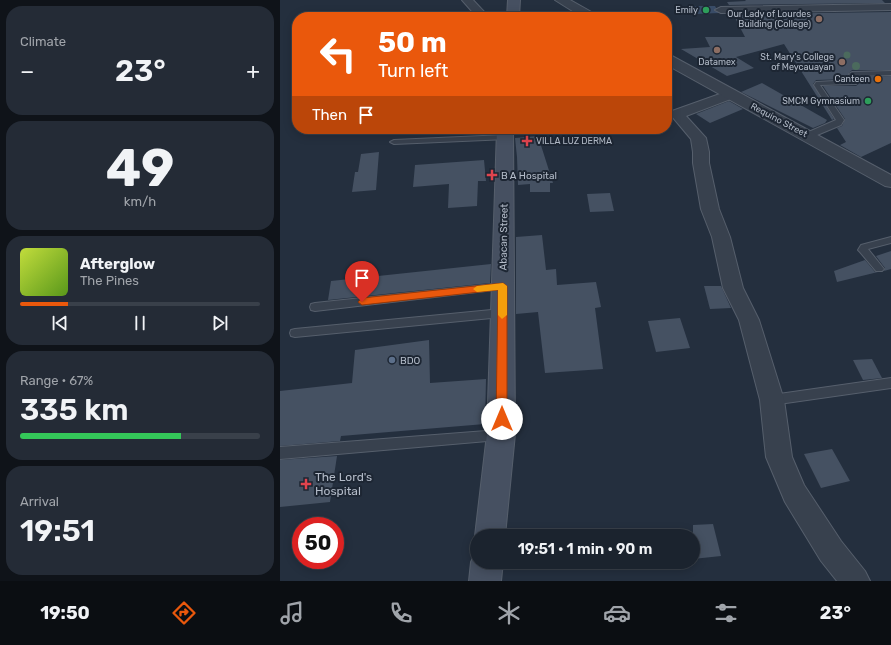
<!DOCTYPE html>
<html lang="en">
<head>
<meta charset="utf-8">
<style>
	body { margin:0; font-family:Rubik,sans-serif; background:#242b36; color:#f1f3f6; height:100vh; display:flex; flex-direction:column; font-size:15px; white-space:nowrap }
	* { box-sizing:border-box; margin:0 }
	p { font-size:13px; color:#a0a4aa }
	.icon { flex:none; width:22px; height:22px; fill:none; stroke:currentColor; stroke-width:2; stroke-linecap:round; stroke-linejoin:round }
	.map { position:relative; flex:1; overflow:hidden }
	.panel { display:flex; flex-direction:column; gap:6px; padding:6px; background:#0f1319; width:280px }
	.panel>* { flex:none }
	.guide { position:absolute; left:12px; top:12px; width:380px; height:122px; border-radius:16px; box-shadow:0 2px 10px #0003,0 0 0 1px #39404a; background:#ea580c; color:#fff; overflow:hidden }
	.speed { position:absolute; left:12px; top:517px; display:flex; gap:8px; font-size:20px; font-weight:700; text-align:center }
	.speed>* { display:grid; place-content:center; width:52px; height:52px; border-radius:50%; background:#1b232e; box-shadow:0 2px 10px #0003,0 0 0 1px #39404a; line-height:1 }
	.speed .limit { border:6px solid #d22; background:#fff; color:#111 }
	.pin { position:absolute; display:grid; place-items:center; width:34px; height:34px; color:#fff; margin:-41px -17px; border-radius:50% 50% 50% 0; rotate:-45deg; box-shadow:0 0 4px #0007 }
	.pin .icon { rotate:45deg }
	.me { position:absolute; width:44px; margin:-22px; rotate:0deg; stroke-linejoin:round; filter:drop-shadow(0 0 3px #0008) }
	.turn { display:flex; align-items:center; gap:14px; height:84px; padding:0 20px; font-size:18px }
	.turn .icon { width:52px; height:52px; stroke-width:2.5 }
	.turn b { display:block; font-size:28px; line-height:34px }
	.then { display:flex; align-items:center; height:38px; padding:0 20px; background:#0003; gap:8px; font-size:15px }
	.big { font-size:30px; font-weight:600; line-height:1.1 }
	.panel .tile { flex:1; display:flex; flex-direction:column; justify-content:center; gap:6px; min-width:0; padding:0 14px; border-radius:16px; background:#242b36 }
	.panel .dial { align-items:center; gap:0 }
	.dial b { font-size:52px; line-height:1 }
	.song { display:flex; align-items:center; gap:12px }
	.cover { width:48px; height:48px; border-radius:6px; background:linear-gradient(135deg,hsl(70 70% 55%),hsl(90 70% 35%)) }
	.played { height:4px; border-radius:2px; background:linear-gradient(90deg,#ea580c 20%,#39404a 20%) }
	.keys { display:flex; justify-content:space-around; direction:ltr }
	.heat { display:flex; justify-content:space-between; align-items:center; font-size:22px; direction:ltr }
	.charge { height:6px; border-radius:3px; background:linear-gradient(90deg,#34c759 67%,#39404a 0) }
	.trip { position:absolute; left:190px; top:529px; width:230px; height:40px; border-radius:20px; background:#1b232e; box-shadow:0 2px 10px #0003,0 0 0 1px #39404a; font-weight:600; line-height:40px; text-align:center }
	.tab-bar { display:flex; height:64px; justify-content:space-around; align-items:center; background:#0b0e12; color:#a0a4aa }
	.tab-bar .icon { width:28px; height:28px }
	.tab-bar .selected { color:#ea580c }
	.tab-bar b { font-size:18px; color:#f1f3f6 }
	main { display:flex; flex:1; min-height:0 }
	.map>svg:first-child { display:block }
	.water { fill:#394c67 }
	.building { fill:#455162 }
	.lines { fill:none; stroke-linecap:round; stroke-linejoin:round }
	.service-casing { stroke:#565f6c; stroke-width:2 }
	.minor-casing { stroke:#565f6c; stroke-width:2 }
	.tertiary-casing { stroke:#565f6c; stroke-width:2 }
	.secondary-casing { stroke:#565f6c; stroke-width:2 }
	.service { fill:#38414e; fill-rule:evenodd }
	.minor { fill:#38414e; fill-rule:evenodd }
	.tertiary { fill:#38414e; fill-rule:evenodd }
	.secondary { fill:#465061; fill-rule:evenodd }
	.tree { fill:#4b6a5d }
	.route { fill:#ea580c; stroke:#983908 }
	.slow { fill:#f59e0b }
	.leisure-dot { fill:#2e9e5b; stroke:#1d2633; stroke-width:1.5 }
	.education-dot { fill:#8d6e63; stroke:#1d2633; stroke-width:1.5 }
	.food-dot { fill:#e8710a; stroke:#1d2633; stroke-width:1.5 }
	.health-dot { fill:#e0444e; stroke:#1d2633; stroke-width:1.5 }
	.service-dot { fill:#5c6f8a; stroke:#1d2633; stroke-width:1.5 }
	.labels { text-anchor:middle; stroke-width:4; stroke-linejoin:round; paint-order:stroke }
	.far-poi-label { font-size:9px; fill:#b4bcc9; stroke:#1d2633; text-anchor:end }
	.far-street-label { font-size:9px; fill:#b4bcc9; stroke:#1d2633 }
	.poi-label { font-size:10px; fill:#b4bcc9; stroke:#1d2633; text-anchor:start }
	.street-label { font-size:10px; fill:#b4bcc9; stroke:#1d2633 }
	.near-poi-label { font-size:12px; fill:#b4bcc9; stroke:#1d2633; text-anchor:start }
</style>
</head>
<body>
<main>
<section class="panel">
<div class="tile"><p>Climate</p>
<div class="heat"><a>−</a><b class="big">23°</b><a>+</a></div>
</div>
<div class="tile dial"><b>49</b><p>km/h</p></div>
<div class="tile">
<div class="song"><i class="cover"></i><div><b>Afterglow</b><p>The Pines</p></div></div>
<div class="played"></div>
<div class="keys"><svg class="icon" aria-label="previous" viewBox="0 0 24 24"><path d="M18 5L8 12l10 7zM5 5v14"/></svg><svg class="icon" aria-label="pause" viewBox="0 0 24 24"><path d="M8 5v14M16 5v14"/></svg><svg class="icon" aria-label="next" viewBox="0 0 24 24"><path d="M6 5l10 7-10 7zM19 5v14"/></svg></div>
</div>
<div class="tile"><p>Range · 67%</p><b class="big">335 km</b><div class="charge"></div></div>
<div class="tile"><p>Arrival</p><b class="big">19:51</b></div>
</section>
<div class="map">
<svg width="611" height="581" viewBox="0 0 611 581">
	<rect width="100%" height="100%" fill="#242f3e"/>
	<polygon class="water" points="413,6 435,6 439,13 416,14"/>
	<g class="building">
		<polygon points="465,0 602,0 605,3 449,5 447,2 466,1"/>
		<polygon points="611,12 611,70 572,70 568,74 571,79 536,80 533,84 554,119 552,120 504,44 456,57 474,68 447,76 401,49 430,47 425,37 465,37 453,14"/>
		<polygon points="611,76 611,143 581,157 560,145 566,142 557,128 562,126 565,119 543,86 576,86 582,81 581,77"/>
		<polygon points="482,83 547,120 545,123 533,128 461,92"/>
		<polygon points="449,101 463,109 430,123 416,114"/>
		<polygon points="258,136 273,183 270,183 270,192 250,192 250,184 238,185 237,157 235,138"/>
		<polygon points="99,152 96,190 72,192 75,172 78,172 81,154"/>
		<polygon points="204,160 206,181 198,181 197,206 168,208 169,184 133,187 135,165"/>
		<polygon points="330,193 334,211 310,212 307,194"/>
		<polygon points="262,235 266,270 276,269 277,285 316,282 321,307 315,308 323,369 265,373 258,312 236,314 236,237"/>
		<polygon points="611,251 611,269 604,271 605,268 596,256"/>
		<polygon points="585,260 595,272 598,272 557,282 554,271"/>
		<polygon points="211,264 210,283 48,300 51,281"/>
		<polygon points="424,286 441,286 451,308 430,309"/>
		<polygon points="400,318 410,348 376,352 368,321"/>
		<polygon points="149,340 150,383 206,379 205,424 61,436 60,441 0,446 0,391 72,383 75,350"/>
		<polygon points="592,359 602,378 583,380 573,360"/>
		<polygon points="552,449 570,481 541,488 524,454"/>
		<polygon points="57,456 50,502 0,507 0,460"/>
		<polygon points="433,524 441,556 413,559 413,525"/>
	</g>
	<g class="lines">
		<defs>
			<g id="service">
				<polygon points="611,71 611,75 578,76 581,80 576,84 540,85 564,120 561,125 530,138 524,138 524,134 556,120 534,85 536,82 574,80 569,74 572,72"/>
				<polygon points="225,135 228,135 228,139 114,144 110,142 114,140"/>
				<polygon points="611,237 611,243 588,249 604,269 602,271 596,271 580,252 578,250 581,245"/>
				<polygon points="223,283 228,286 223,289 35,311 31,310 30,307 31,304 35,303"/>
				<polygon points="222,309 226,310 227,313 226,316 222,317 15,337 11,336 10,333 11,330 15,329"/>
				<polygon points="611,378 611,388 492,405 488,403 486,400 488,397 492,395"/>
				<polygon points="219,430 223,431 225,435 223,439 219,440 0,459 0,447"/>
			</g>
			<g id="minor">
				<polygon points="182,0 193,0 209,17 197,17"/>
				<polygon points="611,4 611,10 441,13 435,10 441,7"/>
				<polygon points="451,90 456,91 458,94 456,97 406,116 426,138 429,152 429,163 439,209 450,237 463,288 479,320 504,400 512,457 524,485 561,541 585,571 590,581 557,581 541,561 505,502 486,457 480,400 459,320 443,288 432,237 421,209 413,163 413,152 411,139 390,114 392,111"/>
			</g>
			<g id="tertiary">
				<polygon points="275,0 290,0 315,14 317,17 302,17"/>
				<polygon points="387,55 392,56 611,175 611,187 605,186 387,65"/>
			</g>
			<g id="secondary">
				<polygon points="228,0 240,0 239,17 227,17"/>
				<polygon points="217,129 233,129 235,434 225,536 197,536 197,541 195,536 207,434"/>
				<polygon points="197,550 197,562 223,562 221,581 189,581 191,562"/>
			</g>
		</defs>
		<use href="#service" class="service-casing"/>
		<use href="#minor" class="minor-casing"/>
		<use href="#tertiary" class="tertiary-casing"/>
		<use href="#secondary" class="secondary-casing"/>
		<use href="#service" class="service"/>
		<use href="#minor" class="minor"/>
		<use href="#tertiary" class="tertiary"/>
		<use href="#secondary" class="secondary"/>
	</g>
	<g class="tree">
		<circle cx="567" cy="55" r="3.5"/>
		<circle cx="576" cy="66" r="4"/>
	</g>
	<polygon class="route" points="223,283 227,286 227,419 225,423 222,424 218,423 216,419 218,290 82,305 78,302 82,298"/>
	<polygon class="slow" points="223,283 227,286 227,315 222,319 218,315 218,290 197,292 193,289 197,286"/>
	<g class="leisure-dot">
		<circle cx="426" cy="10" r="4"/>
		<circle cx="588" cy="101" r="4"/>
	</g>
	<g class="education-dot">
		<circle cx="539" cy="19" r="4"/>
		<circle cx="437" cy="50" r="4"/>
		<circle cx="562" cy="62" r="4"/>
	</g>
	<circle class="food-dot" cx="598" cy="79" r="4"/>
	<g class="health-dot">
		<path d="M245 135h4v4h4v4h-4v4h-4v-4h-4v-4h4z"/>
		<path d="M210 169h4v4h4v4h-4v4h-4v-4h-4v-4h4z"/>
		<path d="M24 478h4v4h4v4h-4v4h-4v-4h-4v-4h4z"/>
	</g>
	<circle class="service-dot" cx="112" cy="360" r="4"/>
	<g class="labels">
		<g class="far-poi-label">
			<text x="418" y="13">Emily</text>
			<text x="531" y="17">Our Lady of Lourdes<tspan x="531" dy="10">Building (College)</tspan></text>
			<text x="554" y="60">St. Mary's College<tspan x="554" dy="10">of Meycauayan</tspan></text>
			<text x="437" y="65" text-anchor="middle">Datamex</text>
			<text x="590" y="82">Canteen</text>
			<text x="580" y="104">SMCM Gymnasium</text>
			<text x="256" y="144" text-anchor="start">VILLA LUZ DERMA</text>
		</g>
		<g class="far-street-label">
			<text transform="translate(499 120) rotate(28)" y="3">Requino Street</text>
		</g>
		<g class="poi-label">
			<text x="221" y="179">B A Hospital</text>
			<text x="120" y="364">BDO</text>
		</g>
		<g class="street-label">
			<text transform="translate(223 237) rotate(-89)" y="4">Abacan Street</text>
		</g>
		<g class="near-poi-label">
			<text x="35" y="481">The Lord's<tspan x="35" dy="14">Hospital</tspan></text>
		</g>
	</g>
</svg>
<div class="speed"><div class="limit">50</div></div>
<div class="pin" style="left:82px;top:302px;background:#d93025"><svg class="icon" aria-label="arrive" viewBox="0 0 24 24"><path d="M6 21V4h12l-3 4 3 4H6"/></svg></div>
<svg class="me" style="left:222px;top:419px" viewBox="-20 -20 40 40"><circle r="19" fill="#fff"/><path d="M0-13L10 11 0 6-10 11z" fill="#ea580c"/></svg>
<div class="trip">19:51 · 1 min · 90 m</div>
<div class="guide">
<div class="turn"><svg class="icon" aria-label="left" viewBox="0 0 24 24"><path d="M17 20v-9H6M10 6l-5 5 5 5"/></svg><div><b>50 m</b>Turn left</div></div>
<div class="then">Then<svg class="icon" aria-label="arrive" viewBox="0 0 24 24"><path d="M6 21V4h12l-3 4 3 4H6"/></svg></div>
</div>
</div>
</main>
<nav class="tab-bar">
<b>19:50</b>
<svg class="icon selected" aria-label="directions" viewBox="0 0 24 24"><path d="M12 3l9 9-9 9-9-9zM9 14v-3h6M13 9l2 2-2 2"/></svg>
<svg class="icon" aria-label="music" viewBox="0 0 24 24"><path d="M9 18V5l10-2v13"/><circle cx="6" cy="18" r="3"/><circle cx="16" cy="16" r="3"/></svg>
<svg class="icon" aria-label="phone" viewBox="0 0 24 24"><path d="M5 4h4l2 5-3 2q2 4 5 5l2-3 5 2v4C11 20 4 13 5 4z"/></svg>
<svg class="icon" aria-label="climate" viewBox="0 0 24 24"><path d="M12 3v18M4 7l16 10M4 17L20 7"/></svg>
<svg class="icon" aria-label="car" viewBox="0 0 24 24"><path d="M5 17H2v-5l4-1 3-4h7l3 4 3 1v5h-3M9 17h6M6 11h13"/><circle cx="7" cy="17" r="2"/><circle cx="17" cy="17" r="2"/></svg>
<svg class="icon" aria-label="filters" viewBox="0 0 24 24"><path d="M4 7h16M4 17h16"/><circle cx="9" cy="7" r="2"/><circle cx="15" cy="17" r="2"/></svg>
<b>23°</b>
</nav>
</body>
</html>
